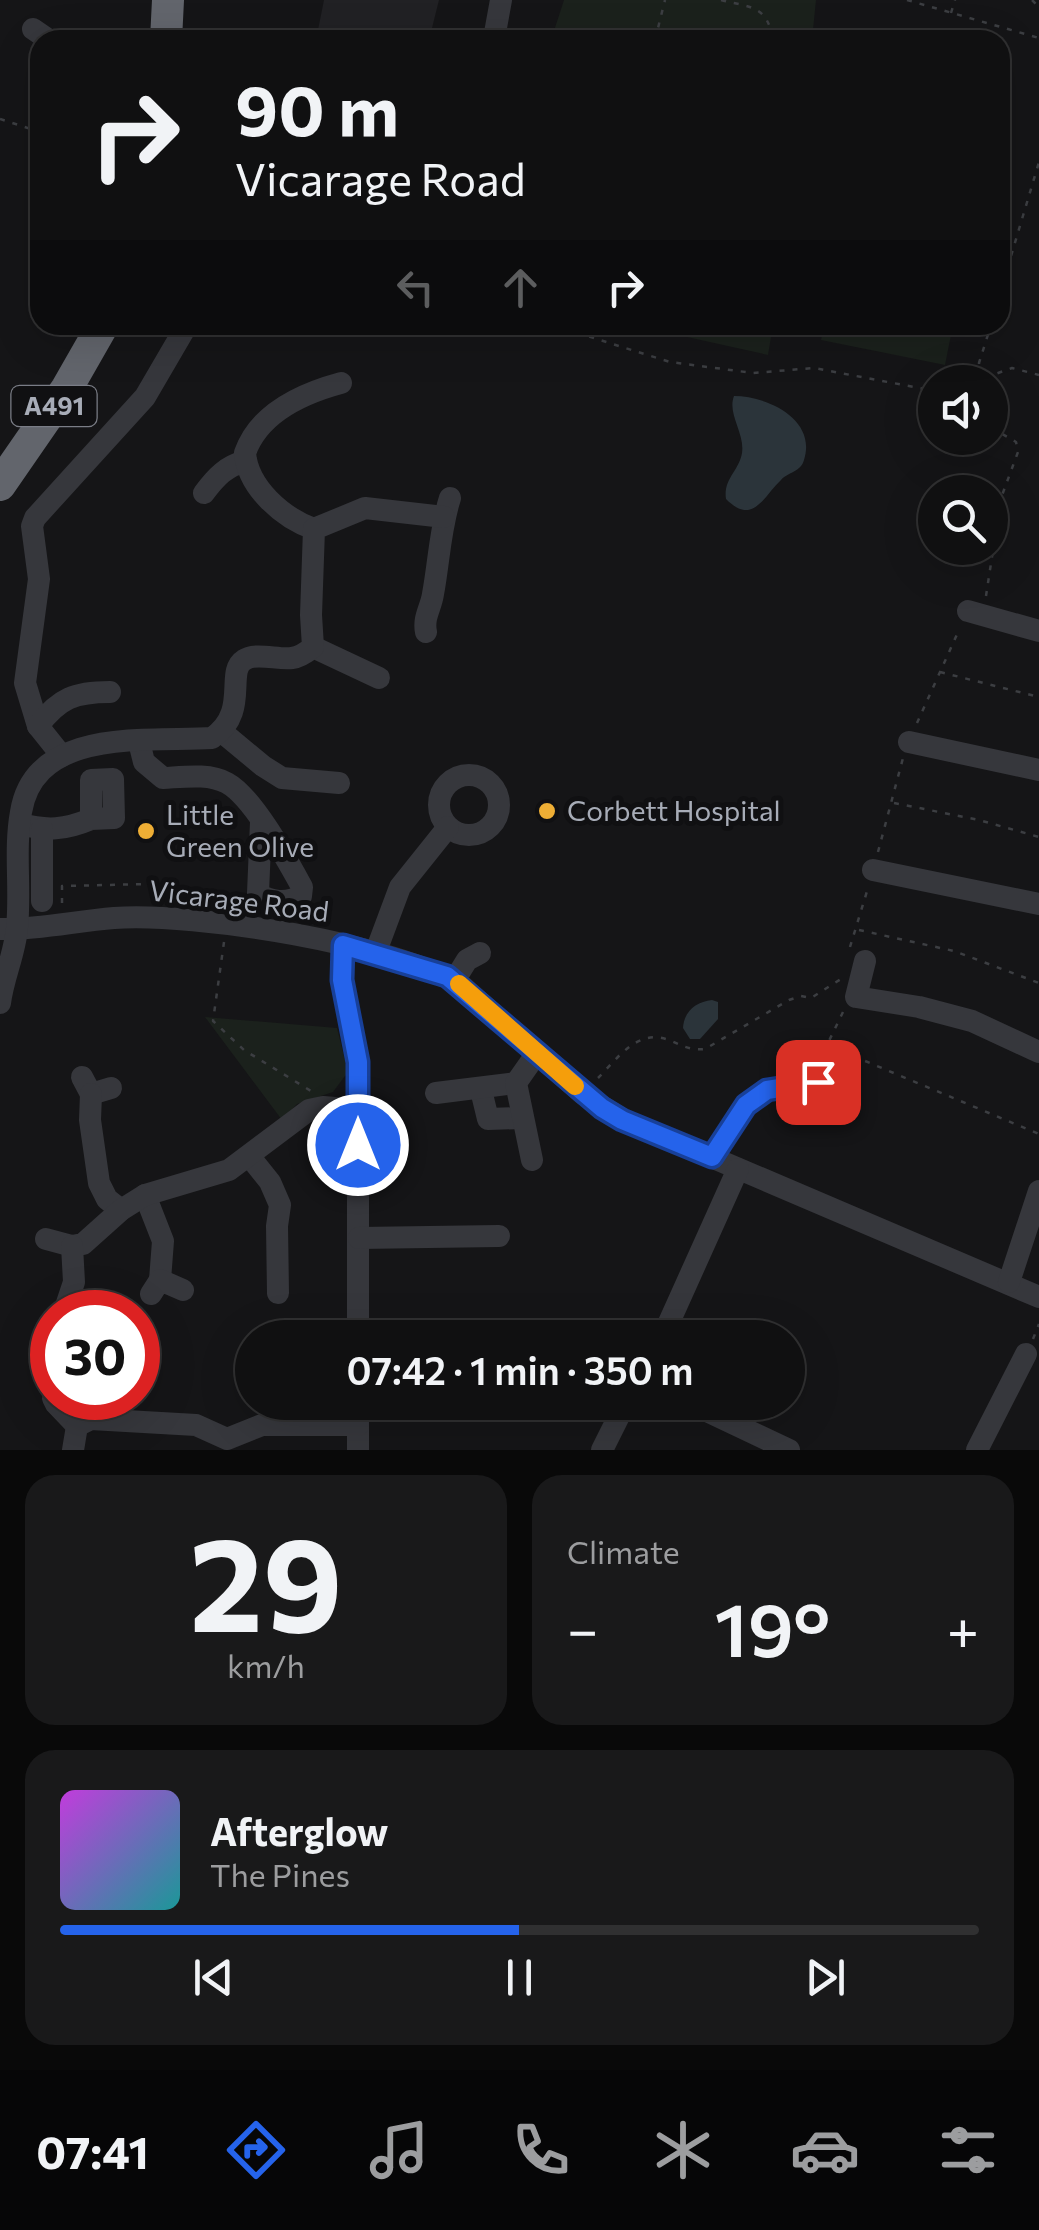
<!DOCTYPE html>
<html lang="en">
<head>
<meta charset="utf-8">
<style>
	body { margin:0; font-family:Commissioner,sans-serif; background:#19191a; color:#f1f3f6; height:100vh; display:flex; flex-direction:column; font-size:38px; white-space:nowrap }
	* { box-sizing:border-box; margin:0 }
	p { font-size:32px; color:#9c9d9f }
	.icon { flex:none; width:55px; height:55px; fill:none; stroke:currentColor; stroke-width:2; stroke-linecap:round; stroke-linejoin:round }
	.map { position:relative; height:1450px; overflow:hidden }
	.side { display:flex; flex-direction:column; gap:25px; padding:25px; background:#090909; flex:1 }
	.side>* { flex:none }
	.guide { position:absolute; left:30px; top:30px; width:980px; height:305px; border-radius:30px; box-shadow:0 10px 40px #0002,0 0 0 2px #303031; background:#101011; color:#f1f3f6; overflow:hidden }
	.buttons { position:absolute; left:918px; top:365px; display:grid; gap:20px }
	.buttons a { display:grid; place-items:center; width:90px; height:90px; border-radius:50%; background:#101011; box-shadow:0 10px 40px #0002,0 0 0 2px #303031; font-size:50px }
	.speed { position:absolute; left:30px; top:1290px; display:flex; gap:20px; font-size:50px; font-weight:700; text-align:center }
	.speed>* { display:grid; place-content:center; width:130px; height:130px; border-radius:50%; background:#101011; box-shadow:0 10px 40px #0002,0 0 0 2px #303031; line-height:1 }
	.speed .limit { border:15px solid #d22; background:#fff; color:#111 }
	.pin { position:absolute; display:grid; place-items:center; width:85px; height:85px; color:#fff; margin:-42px; border-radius:20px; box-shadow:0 5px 15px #0006 }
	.me { position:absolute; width:110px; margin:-55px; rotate:0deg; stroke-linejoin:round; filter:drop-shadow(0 0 8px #0008) }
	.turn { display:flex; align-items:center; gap:35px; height:210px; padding:0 40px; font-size:45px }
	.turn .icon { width:130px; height:130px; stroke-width:2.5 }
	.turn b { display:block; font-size:70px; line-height:85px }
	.lanes { display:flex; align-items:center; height:95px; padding:0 40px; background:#0003; justify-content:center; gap:50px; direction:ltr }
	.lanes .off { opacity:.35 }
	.big { font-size:75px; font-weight:600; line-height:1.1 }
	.side .card { flex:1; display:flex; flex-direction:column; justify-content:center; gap:15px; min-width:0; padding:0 35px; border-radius:30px; background:#19191a }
	.side .dial { align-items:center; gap:0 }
	.dial b { font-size:130px; line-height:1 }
	.song { display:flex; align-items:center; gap:30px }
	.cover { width:120px; height:120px; border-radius:15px; background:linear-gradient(135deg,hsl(290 70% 55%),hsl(180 70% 35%)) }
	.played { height:10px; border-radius:5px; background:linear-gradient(90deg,#2563eb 50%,#303031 50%) }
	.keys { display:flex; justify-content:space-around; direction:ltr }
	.heat { display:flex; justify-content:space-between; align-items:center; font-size:55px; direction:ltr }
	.side .tiles { flex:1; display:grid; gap:25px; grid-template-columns:1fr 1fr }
	.card:last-child { grid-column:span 2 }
	.trip { position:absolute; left:235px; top:1320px; width:570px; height:100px; border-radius:50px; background:#101011; box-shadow:0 10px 40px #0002,0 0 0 2px #303031; font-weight:600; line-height:100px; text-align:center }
	.tab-bar { display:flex; height:160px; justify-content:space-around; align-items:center; background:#060607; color:#9c9d9f }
	.tab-bar .icon { width:70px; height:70px }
	.tab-bar .active { color:#2563eb }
	.tab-bar b { font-size:45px; color:#f1f3f6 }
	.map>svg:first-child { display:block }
	.built { fill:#212124 }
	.green { fill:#1b211c }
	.water { fill:#2b343a }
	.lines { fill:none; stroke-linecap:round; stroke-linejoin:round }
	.path { stroke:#3c3e42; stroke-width:2.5; stroke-dasharray:5 8; stroke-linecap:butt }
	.minor { stroke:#36373c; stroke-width:22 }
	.highway { stroke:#62656c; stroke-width:32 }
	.route-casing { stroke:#184099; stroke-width:25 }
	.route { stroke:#2563eb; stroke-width:18 }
	.slow { stroke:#f59e0b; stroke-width:18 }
	.poi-dot { fill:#eeae35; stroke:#101012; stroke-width:4 }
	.labels { text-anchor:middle; stroke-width:10; stroke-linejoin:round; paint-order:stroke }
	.shield { fill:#101012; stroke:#7a7d86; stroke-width:2.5 }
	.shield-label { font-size:25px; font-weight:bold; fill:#a7acb7 }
	.poi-label { font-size:28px; fill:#a7acb7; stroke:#101012; text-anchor:start }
	.street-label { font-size:28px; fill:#a7acb7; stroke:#101012 }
</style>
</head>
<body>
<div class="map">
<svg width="1039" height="1450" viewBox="0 0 1039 1450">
	<rect width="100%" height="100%" fill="#151517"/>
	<polygon class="built" points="324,0 439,0 429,40 316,40"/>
	<g class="green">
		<polygon points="564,0 816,0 812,40 551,40"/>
		<polygon points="633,325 773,325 768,355"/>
		<polygon points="824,325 953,325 945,365 821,340"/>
		<polygon points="205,1017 337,1028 348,1072 333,1092 297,1104 282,1120"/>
	</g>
	<g class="water">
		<path d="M734 396C767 396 817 419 804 460 801 472 788 472 781 480 763 497 753 526 726 499 723 479 739 471 742 453 745 433 727 414 734 396Z"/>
		<path d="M712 1000 718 1002V1019L700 1039H690L683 1028C684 1011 696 1002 712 1000Z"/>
	</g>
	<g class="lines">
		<g class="path">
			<path d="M721 0C752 8 767 5 773 40"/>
			<polyline points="907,0 1039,38"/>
			<polyline points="1032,0 1039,7"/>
			<polyline points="951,13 955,0"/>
			<polyline points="655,40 665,0"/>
			<polyline points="0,119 40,132"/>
			<polyline points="1000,293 1039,162"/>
			<polyline points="552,325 670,362 753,373 814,368 935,391"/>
			<polyline points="980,377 979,363 991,325"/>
			<polyline points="973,382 1012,368 1039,375"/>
			<polyline points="986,596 1001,498 1018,452 1016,442 990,427"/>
			<polyline points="940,672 1039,697"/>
			<polyline points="917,723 959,630"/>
			<polyline points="894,803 979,820 1039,837"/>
			<polyline points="878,852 903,758"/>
			<polyline points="62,903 62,886 150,884 158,898"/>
			<polyline points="859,930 954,951 1039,983"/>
			<polyline points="224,942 213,1021 244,1050 311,1091"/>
			<polyline points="850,947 868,888"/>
			<polyline points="843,1012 827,1045 1039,1134"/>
			<path d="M598 1078C617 1059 636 1030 666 1039 680 1044 689 1051 705 1049L789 1000 801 996 811 998 841 979"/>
			<polyline points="1033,1339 1039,1324"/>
		</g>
		<g class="minor">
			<polyline points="33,29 49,40"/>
			<polyline points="495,33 501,0"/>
			<path d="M204 493C216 477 226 466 246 461"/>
			<path d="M314 529C283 518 248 488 245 453 259 413 304 393 341 383"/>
			<polyline points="968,611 1039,631"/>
			<path d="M426 632C423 617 431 608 433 594 439 562 440 529 450 498"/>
			<polyline points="313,647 379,678"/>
			<polyline points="38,726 25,683 39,579 32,526 35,518 145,397 187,325"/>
			<polyline points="222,732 263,766 282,778 339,783"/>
			<path d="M139 742 144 762 163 778C183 777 209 773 227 783 253 797 287 860 302 887L301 896C288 903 270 903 258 893L261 822"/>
			<polyline points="909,742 1039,770"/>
			<path d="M62 756 38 726C59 698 75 692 110 692"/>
			<circle cx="469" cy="805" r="30"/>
			<path d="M20 824C47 831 65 830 91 819V780L113 779 114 818 91 819"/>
			<polyline points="42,829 42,901"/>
			<polyline points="873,870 1039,904"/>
			<path d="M0 929C39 930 75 921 114 918 194 912 397 944 463 987L583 1094 622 1119 1039 1297"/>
			<polyline points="343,945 342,980 358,1062 358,1338"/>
			<polyline points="375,954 400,887 448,827"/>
			<polyline points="865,961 856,997 919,1007 972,1021 1039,1052"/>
			<polyline points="454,981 467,960 480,953"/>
			<path d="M0 1003C3 978 15 953 17 928 21 889 14 850 21 812 35 726 150 742 212 738 250 712 225 672 244 660 255 652 278 660 292 658 300 657 307 652 313 647L311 615 314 529 365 508 444 517"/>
			<polyline points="82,1077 91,1094 111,1088"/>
			<polyline points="481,1090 488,1119 521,1118"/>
			<polyline points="436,1093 516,1083"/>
			<polyline points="91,1094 90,1120 99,1183 107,1199 121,1210"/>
			<polyline points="250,1157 270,1182 280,1205 277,1226 278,1293"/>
			<polyline points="712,1157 747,1105 767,1090 818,1082"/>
			<polyline points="532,1160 516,1083 537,1053"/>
			<polyline points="145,1195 163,1241 160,1280"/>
			<polyline points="359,1238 499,1236"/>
			<polyline points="46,1239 72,1246 83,1244 121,1210 145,1195 229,1170 309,1110 323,1107 359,1110"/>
			<polyline points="1009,1282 1039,1191"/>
			<polyline points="151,1294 160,1280 183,1290"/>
			<polyline points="64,1312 74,1282 72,1246"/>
			<polyline points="662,1338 738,1169"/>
			<polyline points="53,1398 56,1404 77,1426"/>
			<polyline points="688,1402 789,1450"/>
			<polyline points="358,1403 498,1404"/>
			<polyline points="358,1411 358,1450"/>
			<polyline points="73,1450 77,1426 91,1419 196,1425 227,1439 262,1425 358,1425"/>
			<polyline points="602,1450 626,1402"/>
			<polyline points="977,1450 1026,1354"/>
		</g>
		<g class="highway">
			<polyline points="166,40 168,0"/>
			<polyline points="0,485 67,388 103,325"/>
		</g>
	</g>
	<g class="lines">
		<defs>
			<polyline id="route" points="358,1145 358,1062 342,980 343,945 447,976 602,1108 622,1120 712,1157 746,1105 767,1090 818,1082"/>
		</defs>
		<use href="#route" class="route-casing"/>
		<use href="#route" class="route"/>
		<polyline class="slow" points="459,984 575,1086"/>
	</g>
	<g class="poi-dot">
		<circle cx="547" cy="811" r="10"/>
		<circle cx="146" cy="831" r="10"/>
	</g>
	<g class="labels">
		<rect class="shield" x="11.5" y="386" width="85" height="40" rx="8"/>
		<g class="shield-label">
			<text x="54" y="415">A491</text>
		</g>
		<g class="poi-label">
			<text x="567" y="821">Corbett Hospital</text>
			<text x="166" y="825">Little<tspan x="166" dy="32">Green Olive</tspan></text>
		</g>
		<g class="street-label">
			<text transform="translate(239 901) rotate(7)" y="10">Vicarage Road</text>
		</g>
	</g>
</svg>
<div class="buttons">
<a><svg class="icon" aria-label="sound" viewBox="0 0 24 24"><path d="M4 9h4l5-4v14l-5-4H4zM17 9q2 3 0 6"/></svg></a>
<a><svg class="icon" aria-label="search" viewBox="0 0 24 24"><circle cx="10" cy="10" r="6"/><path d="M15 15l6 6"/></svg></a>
</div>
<div class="speed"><div class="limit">30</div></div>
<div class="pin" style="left:818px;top:1082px;background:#d93025"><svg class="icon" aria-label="arrive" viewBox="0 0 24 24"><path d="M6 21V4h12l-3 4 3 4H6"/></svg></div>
<svg class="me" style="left:358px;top:1145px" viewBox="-20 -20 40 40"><circle r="17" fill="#2563eb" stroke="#fff" stroke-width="3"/><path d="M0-11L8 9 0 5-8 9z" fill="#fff"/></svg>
<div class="trip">07:42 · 1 min · 350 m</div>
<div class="guide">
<div class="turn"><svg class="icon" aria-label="right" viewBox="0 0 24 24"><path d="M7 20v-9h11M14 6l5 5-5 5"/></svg><div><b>90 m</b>Vicarage Road</div></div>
<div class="lanes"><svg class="icon off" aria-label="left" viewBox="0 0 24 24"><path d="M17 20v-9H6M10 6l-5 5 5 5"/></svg><svg class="icon off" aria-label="ahead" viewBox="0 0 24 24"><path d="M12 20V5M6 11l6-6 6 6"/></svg><svg class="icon" aria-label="right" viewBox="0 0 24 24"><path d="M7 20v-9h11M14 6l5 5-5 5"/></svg></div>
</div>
</div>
<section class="side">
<div class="tiles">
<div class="card dial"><b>29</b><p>km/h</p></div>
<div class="card"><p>Climate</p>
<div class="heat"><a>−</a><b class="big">19°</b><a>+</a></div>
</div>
<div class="card">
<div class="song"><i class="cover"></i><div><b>Afterglow</b><p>The Pines</p></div></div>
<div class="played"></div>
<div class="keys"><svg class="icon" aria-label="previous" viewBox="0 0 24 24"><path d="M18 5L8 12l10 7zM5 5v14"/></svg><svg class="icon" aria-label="pause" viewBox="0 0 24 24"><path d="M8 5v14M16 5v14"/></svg><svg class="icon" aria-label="next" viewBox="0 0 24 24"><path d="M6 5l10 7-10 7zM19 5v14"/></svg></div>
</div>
</div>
</section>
<nav class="tab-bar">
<b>07:41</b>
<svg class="icon active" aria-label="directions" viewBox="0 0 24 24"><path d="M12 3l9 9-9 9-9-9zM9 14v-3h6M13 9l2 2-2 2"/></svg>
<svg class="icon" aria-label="music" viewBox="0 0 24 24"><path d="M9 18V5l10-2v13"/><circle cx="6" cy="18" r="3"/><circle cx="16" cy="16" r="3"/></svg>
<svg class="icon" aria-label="phone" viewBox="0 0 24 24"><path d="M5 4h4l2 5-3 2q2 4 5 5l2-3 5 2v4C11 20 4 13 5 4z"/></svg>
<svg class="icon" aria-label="climate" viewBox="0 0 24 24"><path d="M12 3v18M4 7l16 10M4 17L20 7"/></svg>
<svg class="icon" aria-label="car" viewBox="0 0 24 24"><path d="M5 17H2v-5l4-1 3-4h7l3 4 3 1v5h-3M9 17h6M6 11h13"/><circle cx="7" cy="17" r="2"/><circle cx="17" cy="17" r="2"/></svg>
<svg class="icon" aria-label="filters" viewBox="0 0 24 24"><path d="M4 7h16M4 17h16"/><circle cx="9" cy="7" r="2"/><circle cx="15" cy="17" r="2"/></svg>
</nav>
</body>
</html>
